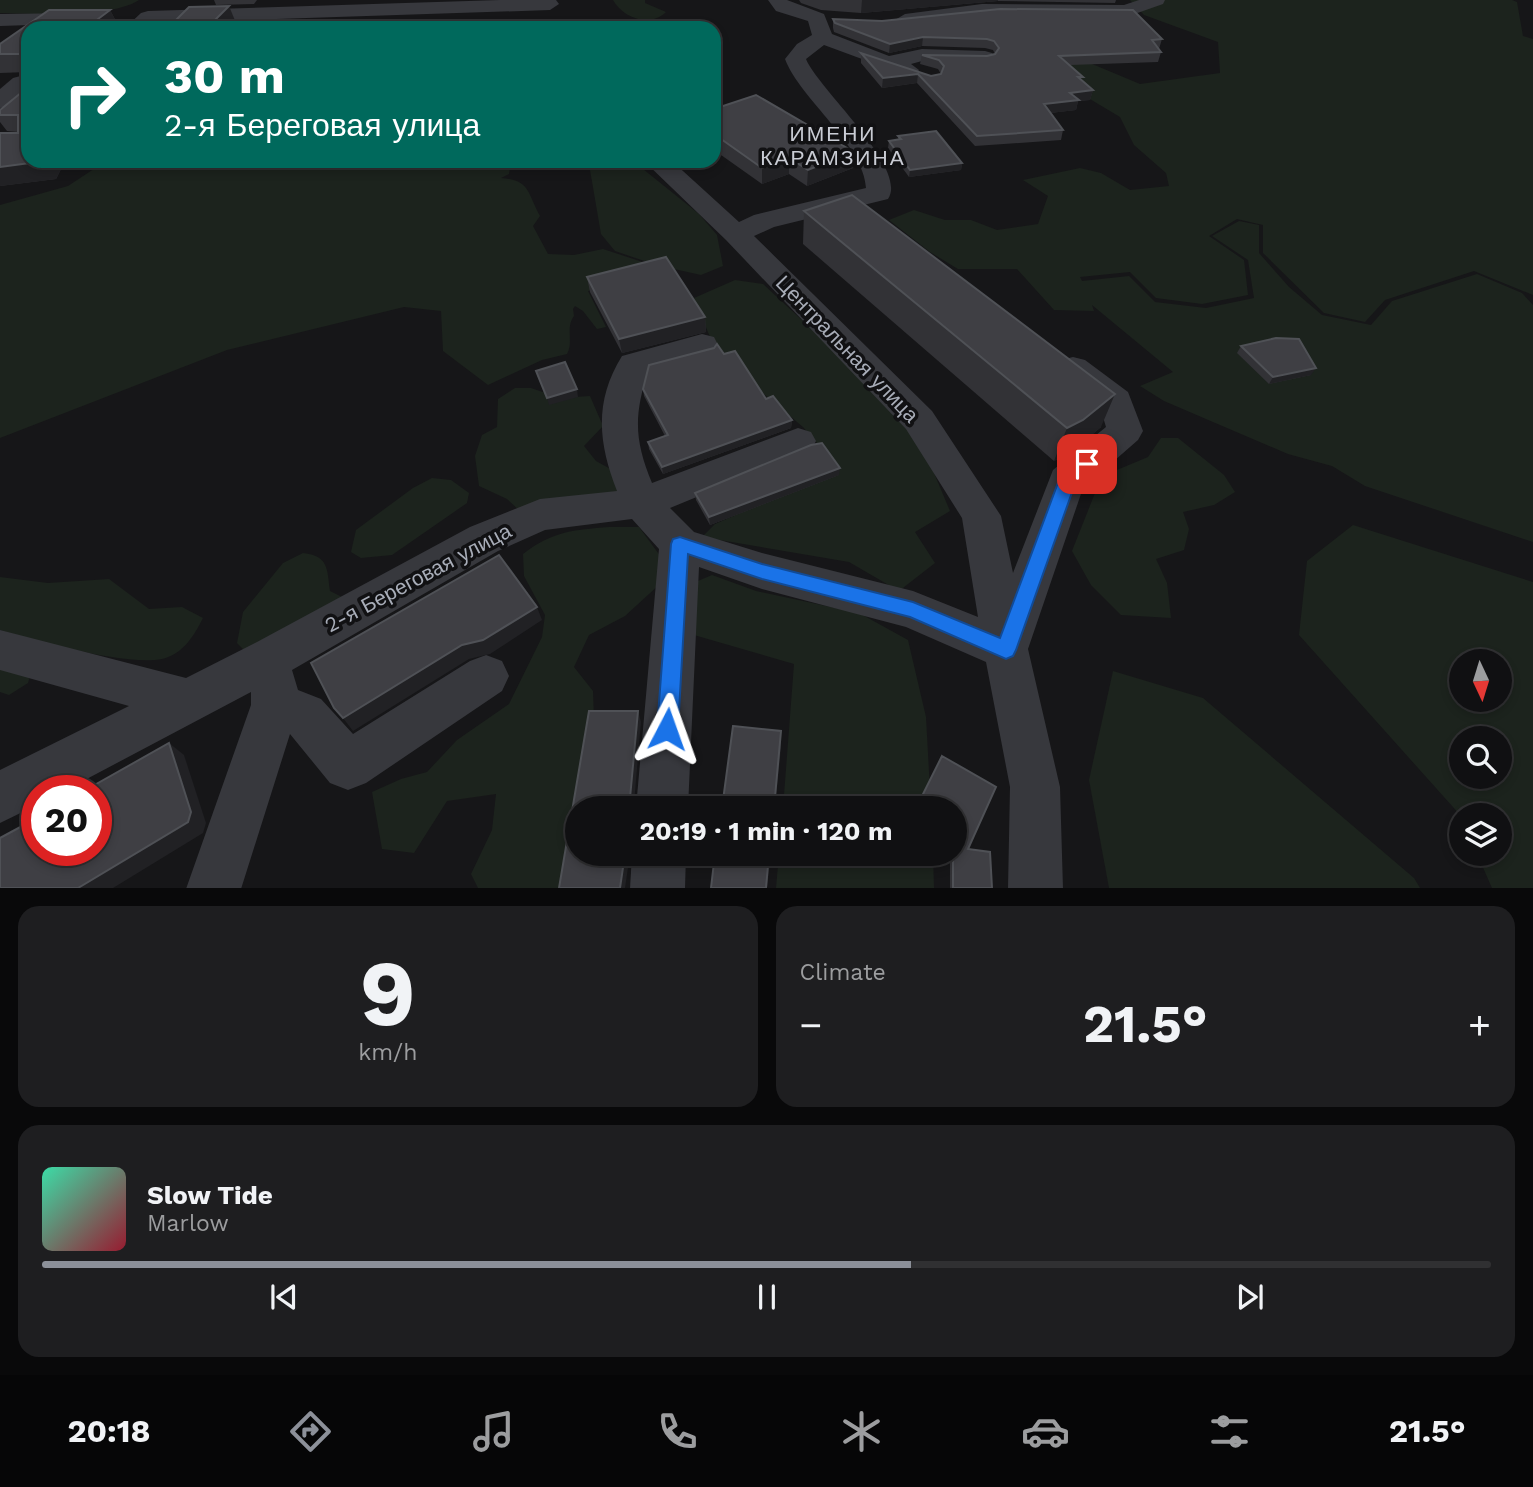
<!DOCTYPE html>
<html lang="en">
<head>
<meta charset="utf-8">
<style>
	body { margin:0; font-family:"Work Sans",sans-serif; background:#1e1e20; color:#f1f3f6; height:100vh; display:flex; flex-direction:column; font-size:26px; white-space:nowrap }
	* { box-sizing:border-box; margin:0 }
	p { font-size:23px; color:#9c9d9f }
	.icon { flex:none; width:38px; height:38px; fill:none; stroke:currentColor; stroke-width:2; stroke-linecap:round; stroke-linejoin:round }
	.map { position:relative; height:888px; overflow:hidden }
	.details { display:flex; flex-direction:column; gap:18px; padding:18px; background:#09090a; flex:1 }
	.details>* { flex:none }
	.top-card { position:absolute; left:21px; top:21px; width:700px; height:147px; border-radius:21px; box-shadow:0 4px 10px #0003,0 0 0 2px #303032; background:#00695c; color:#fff; overflow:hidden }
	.needle { width:46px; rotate:176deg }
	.controls { position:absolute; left:1449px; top:649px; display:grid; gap:14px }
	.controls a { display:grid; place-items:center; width:63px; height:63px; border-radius:50%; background:#101012; box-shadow:0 4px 10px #0003,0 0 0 2px #303032; font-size:35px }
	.speed { position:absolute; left:21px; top:775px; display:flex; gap:14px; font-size:35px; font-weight:700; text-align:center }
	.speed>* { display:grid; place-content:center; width:91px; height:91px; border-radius:50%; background:#101012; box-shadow:0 4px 10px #0003,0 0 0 2px #303032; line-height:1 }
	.speed .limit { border:10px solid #d22; background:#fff; color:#111 }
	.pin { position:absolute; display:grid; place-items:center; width:60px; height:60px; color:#fff; margin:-30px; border-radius:14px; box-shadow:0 4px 10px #0006 }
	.me { position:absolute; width:77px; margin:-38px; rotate:4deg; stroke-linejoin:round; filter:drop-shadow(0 0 5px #0008) }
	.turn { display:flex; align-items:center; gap:24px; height:147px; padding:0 28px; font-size:32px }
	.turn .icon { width:91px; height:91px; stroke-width:2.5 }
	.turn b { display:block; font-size:49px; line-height:60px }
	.big { font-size:52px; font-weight:700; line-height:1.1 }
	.details .card { flex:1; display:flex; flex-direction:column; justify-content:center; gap:10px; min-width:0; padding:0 24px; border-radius:21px; background:#1e1e20 }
	.details .dial { align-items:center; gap:0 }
	.dial b { font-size:91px; line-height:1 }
	.song { display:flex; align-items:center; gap:21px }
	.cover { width:84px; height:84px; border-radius:10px; background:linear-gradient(135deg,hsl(160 70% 55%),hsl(350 70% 35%)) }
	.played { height:7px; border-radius:4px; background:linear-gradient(90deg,#8c9099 60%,#303032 60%) }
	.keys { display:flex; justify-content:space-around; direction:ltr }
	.heat { display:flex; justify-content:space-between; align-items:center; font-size:38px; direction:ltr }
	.details .tiles { flex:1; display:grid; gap:18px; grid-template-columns:1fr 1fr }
	.card:last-child { grid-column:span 2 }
	.trip { position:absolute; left:565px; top:796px; width:402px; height:70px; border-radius:35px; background:#101012; box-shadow:0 4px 10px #0003,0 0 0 2px #303032; font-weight:700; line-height:70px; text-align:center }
	.menu { display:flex; height:112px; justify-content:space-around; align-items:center; background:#060607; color:#9c9d9f }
	.menu .icon { width:49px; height:49px }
	.menu .current { color:#8c9099 }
	.menu b { font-size:32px; color:#f1f3f6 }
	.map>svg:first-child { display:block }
	.green { fill:#1c231d; fill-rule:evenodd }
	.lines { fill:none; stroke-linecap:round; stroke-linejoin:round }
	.minor { fill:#37383d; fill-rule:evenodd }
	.wall { fill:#323236 }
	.shaded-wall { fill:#212124 }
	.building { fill:#3f3f44; stroke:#4f5156; stroke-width:2 }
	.route { fill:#1a73e8; stroke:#114b97; stroke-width:2 }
	.labels { text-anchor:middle; stroke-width:7; stroke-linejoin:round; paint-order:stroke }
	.far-quarter-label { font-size:21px; letter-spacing:2px; fill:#c9ccd4; stroke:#111113 }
	.street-label { font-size:21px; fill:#a8adb8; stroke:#111113 }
</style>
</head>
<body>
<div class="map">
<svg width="1533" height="889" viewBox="0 0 1533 889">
	<rect width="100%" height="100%" fill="#161618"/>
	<g class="green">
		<path d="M0 0H139C113 18 33 14 0 13Z"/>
		<path d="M613 0H645V3L666 12C650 28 623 18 613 0Z"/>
		<polygon points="1130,0 1512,0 1517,2 1523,36 1533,39 1533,295 1474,271 1385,300 1365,322 1324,313 1263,253 1263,225 1237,219 1209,236 1244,260 1248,295 1202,304 1156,298 1130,272 1080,277 1082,281 1129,276 1155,302 1206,308 1254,298 1248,260 1212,236 1239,221 1259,225 1259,253 1289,287 1322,315 1371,325 1392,301 1477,274 1522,293 1533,305 1533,542 1365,486 1332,466 1288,454 1164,401 1140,386 1173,372 1092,305 1094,311 1054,310 1017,269 958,269 930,252 889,220 914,210 945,220 971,220 997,230 1038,224 1048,196 1023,180 1080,168 1101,173 1130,190 1169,186 1166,173 1134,145 1120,117 1063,83 1026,71 1085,61 1140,84 1220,73 1218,42 1144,15"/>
		<path d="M106 161H519L510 167 509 174 501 178C530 180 527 192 540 216L533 226 548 254 574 255 603 249 667 270 588 291 606 327 597 329 583 311 575 306 573 309 574 316C565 328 574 342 567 354L542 360 488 385 443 351 441 311 404 307 227 350 0 438V205L68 186Z"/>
		<polygon points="585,161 633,161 699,214 717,235 723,266 701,275 656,265 615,251 601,234 590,170"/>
		<polygon points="735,280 763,284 913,423 950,511 915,532 935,563 899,591 849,562 702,537 715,524 830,474 832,460 803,427 759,390 710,337 694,298"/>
		<polygon points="515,388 531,388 560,398 590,396 603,426 584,446 596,461 616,472 625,493 521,512 507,499 479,486 475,456 482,435 497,427 498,399"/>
		<polygon points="1161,438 1178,438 1224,475 1235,492 1214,505 1183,512 1189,529 1184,550 1156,559 1167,583 1171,618 1121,615 1091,585 1072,551 1095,493 1112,472 1148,457"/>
		<polygon points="432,478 451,480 469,493 467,503 392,555 361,558 351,552 356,530 413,488"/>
		<path d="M1353 525 1533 582V888H1492L1477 854H1500V816H1461L1299 635 1307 561ZM1461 662H1500V700H1461ZM1461 738H1500V777H1461Z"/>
		<path d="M609 527H639L661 557V583L625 616 589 635 574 667 593 691 597 805 578 808V854L584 871 559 888H478L471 874 492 830 496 794 447 801 414 853 382 849 372 792 401 779 427 772 457 740 509 704 542 637 545 615 524 576 523 554C553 531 573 530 609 527Z"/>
		<path d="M303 553C329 556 327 569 330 591L342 597 255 652 243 649 237 643 243 612 283 563Z"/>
		<polygon points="712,575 756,591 859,613 908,640 926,717 931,808 783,808 794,664 687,633 686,586"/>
		<path d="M0 577 48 583 109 579 149 609 182 607 203 618C194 636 183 654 162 659 124 666 38 641 0 630Z"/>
		<polygon points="0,661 31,672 28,683 9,695 0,692"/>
		<polygon points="1113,671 1203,698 1414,878 1420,888 1109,888 1089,780"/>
		<polygon points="779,854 933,854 934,888 776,888"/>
	</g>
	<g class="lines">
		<g class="minor">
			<polygon points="500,0 556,0 559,4 550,10 153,23 147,28 125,28 141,13 148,11"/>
			<path d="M768 0H787L824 14 832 34 889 56 922 49 985 51 992 53 995 57 992 61 985 63 922 61 911 64 919 70 916 75 908 76 824 45 806 59C818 89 909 168 888 199L774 227 754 236 932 411 1001 516 1013 573 1053 470 1106 427 1100 407 1061 376 1056 368 1061 360 1073 357 1085 360 1128 392 1143 431 1138 440 1083 488 1028 649 1060 787 1063 889H1008L1010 787 986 662 906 627 762 589 699 567 688 808H636L659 549 632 519 545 530 498 551 292 670 298 690 321 699 353 734 470 661 486 655 502 661 509 676 502 691 366 783 348 790 330 783 290 734 241 889H186L251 705V692L64 791H37V805L0 823V770L129 706 0 670V630L186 678 257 642 470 527 540 499 617 491C598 443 594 401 622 356L702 334 714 337 718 345 714 353 648 371C634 416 634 439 652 483L798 428 811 432 816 441 811 450 670 508 694 532 762 553 913 591 978 617 962 518 906 429 726 240 644 161H672L739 222 754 215 866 188C864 145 800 99 785 59L797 44 812 35 808 21 776 11Z"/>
			<polygon points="1139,0 1165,0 1163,4 1126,17 982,16 905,26 895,20 905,14 982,4 1124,5"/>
			<polygon points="84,13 94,19 91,23 0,26 0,14"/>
			<polygon points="28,74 28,88 8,106 0,108 0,89 13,78"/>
			<polygon points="632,854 686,854 685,889 630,889"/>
		</g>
	</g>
	<g class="wall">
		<polygon points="214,0 257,0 254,4 216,5"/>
		<polygon points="799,0 1116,0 1115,3 998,1 861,13 821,10 801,3"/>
		<polygon points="49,10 110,10 119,27 118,28 28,28 28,72 0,73 0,44"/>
		<polygon points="833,19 1162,39 1159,49 1161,52 1158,62 1070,65 1082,81 1093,90 1090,100 1078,101 1076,110 1050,113 1063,130 1061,140 975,146 917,83 882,88 861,63 861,53 931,76 941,74 938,69 920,64 922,55 987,56 995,54 993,50 985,48 922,46 889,53 834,32 833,28"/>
		<polygon points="28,87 28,161 65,161 56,179 0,186 0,133 18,133 18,132 7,131 0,122 0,110"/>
		<polygon points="714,109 853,168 807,186 789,174 762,184 714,150"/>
		<polygon points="898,136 962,163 961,170 909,177 888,148 889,141 898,140"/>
		<polygon points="804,211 1101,427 1070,453 1054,461 803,244"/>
		<polygon points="587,277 705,317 706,332 622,353 590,292"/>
		<polygon points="1241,346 1311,375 1269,384 1237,353"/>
		<polygon points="724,354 766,399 792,420 791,428 663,474 649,449 648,442 665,436 644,396 643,389"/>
		<polygon points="839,475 710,525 696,500 695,493"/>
		<polygon points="942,756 968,849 992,888 950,888 950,854 956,854 956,808 936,808 921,799"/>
	</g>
	<g class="shaded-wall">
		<polygon points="862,0 998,0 998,1 861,13"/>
		<polygon points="229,6 236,23 232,28 207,28"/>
		<polygon points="110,10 119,27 118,28 86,28"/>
		<polygon points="923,37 922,46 889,53 890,44"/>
		<polygon points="918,74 917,83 882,88 883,78"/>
		<polygon points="1093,90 1090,100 1078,101 1076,110 1041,114 1044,104 1070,93"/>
		<polygon points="854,152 853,168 807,186 808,170"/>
		<polygon points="789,158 789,174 762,184 762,168"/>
		<polygon points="45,161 65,161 56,179 0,186 0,167"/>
		<polygon points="962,163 961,170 909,177 910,170"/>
		<polygon points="705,317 706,332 622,353 619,339"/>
		<polygon points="1316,368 1311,375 1269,384 1273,377"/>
		<polygon points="577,389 578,397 549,405 547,398"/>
		<polygon points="1115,394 1101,427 1070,453 1054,461 1067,428"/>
		<polygon points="792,420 791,428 663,474 662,467"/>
		<polygon points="840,468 839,475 710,525 709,517"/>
		<polygon points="537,607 542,620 490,654 469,659 353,731 343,718 462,645"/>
		<polygon points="638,711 641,722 634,804 635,808 632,808 630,798"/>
		<polygon points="781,731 781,748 775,808 774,808"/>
		<polygon points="169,743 184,755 206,823 203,833 113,888 78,888"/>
		<polygon points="625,854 630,854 625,888 620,888"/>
		<polygon points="769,854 771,854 767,888 766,888"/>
	</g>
	<g class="building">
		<polygon points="229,6 207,28 168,28 189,7"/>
		<polygon points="1000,9 1133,10 1162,39 1152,40 1161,52 1059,56 1083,77 1078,77 1093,90 1070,93 1079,100 1044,104 1063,130 977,136 918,74 883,78 861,53 931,76 941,74 944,66 939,60 922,55 987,56 995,54 999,48 994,41 987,39 923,37 890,44 835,23 833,19 882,21"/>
		<polygon points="49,10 110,10 86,28 28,28 28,54 0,54 0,44"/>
		<polygon points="416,22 413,28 377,28 380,23"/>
		<polygon points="28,87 28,161 45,161 0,167 0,133 18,133 18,115 0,115 0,110"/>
		<polygon points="756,95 854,152 808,170 789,158 762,168 714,134 714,109"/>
		<polygon points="936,131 962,163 910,170 889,141 901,139 898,136"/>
		<polygon points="852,195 1115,394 1083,420 1067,428 804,211"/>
		<polygon points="666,257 705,317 619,339 587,277"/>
		<polygon points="1276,338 1299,339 1316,368 1273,377 1241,346"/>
		<polygon points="717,344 724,354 735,351 766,399 773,396 792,420 662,467 648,442 668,435 643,389 649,365 714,348"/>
		<polygon points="565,362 577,389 547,398 536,371"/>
		<polygon points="822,443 840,468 709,517 695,493 811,445"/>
		<polygon points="499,555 537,607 483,640 462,645 343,718 334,708 311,663"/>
		<polygon points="589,711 638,711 630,798 633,801 632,808 578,808 578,854 625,854 620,888 559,888"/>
		<polygon points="733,726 781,731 774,808 722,808"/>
		<polygon points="169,743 191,812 188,822 78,888 0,888 0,838 37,818 37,850 96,850 96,791 84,791"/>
		<polygon points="942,756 996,787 968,849 990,852 992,888 953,888 953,854 956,854 956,808 948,808 923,794"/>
		<polygon points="715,854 769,854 766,888 711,888"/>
	</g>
	<polygon class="route" points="1087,458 1095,464 1075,484 1016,650 1013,656 1006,659 910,617 762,579 688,554 678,729 675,736 667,739 660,736 657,729 671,544 673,539 680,537 762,564 913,602 1000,638 1059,480 1081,460"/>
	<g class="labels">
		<g class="far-quarter-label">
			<text x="833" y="141">ИМЕНИ<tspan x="833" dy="24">КАРАМЗИНА</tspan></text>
		</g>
		<g class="street-label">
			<text transform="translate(847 349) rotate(46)" y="7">Центральная улица</text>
			<text transform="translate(418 578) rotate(-28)" y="7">2-я Береговая улица</text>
		</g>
	</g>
</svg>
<div class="controls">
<a><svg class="needle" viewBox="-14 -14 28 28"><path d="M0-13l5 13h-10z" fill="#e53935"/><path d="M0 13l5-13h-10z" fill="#9c9d9f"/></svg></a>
<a><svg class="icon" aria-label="search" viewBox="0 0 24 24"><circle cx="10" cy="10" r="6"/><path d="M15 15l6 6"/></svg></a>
<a><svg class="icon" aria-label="layers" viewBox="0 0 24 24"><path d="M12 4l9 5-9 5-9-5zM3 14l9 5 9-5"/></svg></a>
</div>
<div class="speed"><div class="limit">20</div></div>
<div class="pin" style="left:1087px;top:464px;background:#d93025"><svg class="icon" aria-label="arrive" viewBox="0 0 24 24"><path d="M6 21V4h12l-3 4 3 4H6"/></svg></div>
<svg class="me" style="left:667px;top:729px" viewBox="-20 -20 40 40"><path d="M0-17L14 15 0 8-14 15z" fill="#1a73e8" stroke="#fff" stroke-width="4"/></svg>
<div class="trip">20:19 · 1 min · 120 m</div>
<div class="top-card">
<div class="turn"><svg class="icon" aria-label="right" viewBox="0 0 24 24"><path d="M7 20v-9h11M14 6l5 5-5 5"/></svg><div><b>30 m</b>2-я Береговая улица</div></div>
</div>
</div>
<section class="details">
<div class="tiles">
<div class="card dial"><b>9</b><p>km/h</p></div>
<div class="card"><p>Climate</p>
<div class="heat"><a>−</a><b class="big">21.5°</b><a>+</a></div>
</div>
<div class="card">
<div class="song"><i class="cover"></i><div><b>Slow Tide</b><p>Marlow</p></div></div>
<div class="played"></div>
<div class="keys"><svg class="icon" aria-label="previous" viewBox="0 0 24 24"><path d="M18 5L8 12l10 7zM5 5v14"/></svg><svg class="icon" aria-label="pause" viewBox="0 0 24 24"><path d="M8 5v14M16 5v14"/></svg><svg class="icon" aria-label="next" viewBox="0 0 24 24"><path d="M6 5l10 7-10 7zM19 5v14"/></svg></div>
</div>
</div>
</section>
<nav class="menu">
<b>20:18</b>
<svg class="icon current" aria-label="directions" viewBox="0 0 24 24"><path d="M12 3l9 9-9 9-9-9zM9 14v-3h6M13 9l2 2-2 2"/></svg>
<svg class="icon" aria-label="music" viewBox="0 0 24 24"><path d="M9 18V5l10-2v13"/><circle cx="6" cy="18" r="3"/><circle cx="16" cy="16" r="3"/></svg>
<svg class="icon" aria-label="phone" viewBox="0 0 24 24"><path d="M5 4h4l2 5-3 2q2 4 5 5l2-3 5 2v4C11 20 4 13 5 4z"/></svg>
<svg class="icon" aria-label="climate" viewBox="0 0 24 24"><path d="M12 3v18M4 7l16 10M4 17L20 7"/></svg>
<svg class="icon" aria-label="car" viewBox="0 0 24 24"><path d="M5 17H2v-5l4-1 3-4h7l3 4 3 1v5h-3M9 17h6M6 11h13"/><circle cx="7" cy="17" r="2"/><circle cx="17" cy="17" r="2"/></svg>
<svg class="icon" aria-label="filters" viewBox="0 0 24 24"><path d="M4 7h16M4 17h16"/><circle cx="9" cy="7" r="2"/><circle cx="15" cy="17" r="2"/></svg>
<b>21.5°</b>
</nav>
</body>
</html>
